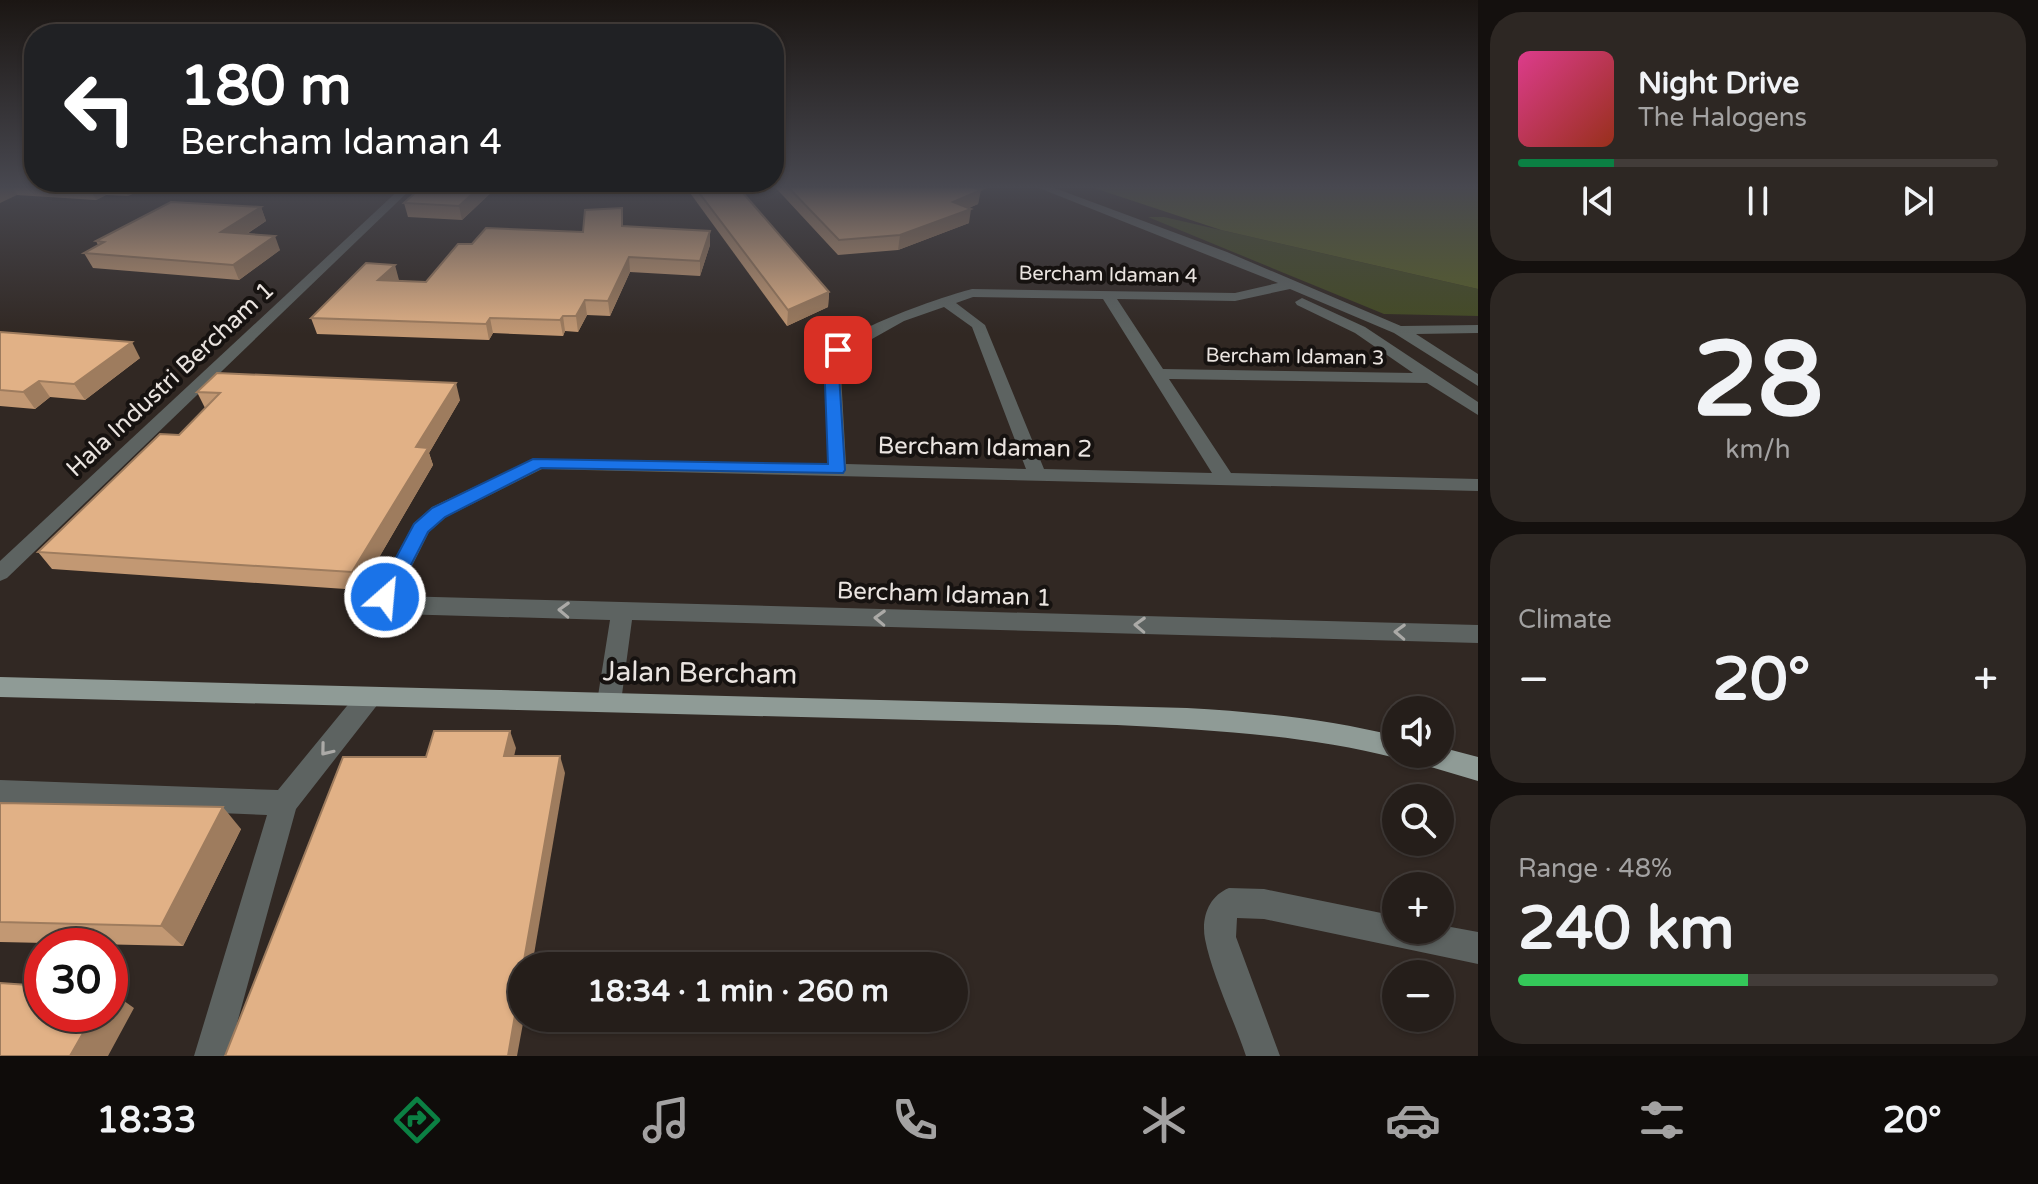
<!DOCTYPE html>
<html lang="en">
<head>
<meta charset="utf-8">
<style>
	body { margin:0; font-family:"Varela Round",sans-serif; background:#2d2723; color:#f1f3f6; height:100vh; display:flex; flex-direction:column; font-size:30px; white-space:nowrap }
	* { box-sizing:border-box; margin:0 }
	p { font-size:26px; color:#a3a2a2 }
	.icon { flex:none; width:44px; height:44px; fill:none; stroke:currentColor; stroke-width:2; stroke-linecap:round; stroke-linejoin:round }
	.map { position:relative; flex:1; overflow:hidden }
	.drawer { display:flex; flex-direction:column; gap:12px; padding:12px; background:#14100e; width:560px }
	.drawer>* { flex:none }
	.top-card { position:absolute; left:24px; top:24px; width:760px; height:168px; border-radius:32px; box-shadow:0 2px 6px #0004,0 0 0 2px #423c39; background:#202124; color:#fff; overflow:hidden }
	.fabs { position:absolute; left:1382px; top:696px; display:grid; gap:16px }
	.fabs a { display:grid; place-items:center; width:72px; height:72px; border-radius:50%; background:#251e1a; box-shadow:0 2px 6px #0004,0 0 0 2px #423c39; font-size:40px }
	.speed { position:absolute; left:24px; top:928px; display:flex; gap:16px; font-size:40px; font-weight:700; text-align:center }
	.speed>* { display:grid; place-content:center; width:104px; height:104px; border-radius:50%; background:#251e1a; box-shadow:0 2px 6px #0004,0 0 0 2px #423c39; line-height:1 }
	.speed .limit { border:12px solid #d22; background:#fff; color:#111 }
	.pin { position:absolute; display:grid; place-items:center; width:68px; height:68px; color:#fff; margin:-34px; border-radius:16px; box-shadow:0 4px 12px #0006 }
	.me { position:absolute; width:88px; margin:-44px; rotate:27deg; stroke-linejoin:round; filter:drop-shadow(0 0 6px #0008) }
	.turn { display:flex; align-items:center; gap:28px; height:168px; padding:0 24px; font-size:36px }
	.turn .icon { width:104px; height:104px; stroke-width:2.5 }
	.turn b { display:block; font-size:56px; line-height:68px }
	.big { font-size:60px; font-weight:700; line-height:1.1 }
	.drawer .tile { flex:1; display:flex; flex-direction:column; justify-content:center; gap:12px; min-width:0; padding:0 28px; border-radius:32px; background:#2d2723 }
	.drawer .dial { align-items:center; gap:0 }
	.dial b { font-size:104px; line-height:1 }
	.song { display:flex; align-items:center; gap:24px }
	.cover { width:96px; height:96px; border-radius:12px; background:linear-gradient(135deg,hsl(330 70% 55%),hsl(10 70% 35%)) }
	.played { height:8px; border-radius:4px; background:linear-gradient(90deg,#0b8043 20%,#423c39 20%) }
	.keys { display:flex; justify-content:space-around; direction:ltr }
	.heat { display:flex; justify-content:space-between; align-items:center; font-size:44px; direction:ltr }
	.charge { height:12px; border-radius:6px; background:linear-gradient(90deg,#34c759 48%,#423c39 0) }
	.trip { position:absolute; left:508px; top:952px; width:460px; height:80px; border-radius:40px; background:#251e1a; box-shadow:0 2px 6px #0004,0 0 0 2px #423c39; font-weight:700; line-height:80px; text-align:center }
	.dock { display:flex; height:128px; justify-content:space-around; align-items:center; background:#0f0c0a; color:#a3a2a2 }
	.dock .icon { width:56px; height:56px }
	.dock .active { color:#0b8043 }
	.dock b { font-size:36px; color:#f1f3f6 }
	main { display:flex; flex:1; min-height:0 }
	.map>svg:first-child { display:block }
	.green { fill:#444b23 }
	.forest { fill:#586028 }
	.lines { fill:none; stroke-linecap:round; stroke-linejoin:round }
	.street { fill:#5d6361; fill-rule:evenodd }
	.primary { fill:#8f9b96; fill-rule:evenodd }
	.wall { fill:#c29873 }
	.shaded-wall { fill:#9e7c5e }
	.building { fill:#e1b186; stroke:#9e7c5e; stroke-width:2 }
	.oneway { stroke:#abaaa7 }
	.route { fill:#1a73e8; stroke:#114b97; stroke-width:2 }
	.labels { text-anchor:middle; stroke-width:8; stroke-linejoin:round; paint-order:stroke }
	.far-street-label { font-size:20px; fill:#eae4e0; stroke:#161210 }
	.street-label { font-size:24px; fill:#eae4e0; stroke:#161210 }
	.near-street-label { font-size:28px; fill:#eae4e0; stroke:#161210 }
</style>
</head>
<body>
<main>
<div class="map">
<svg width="1478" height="1056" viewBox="0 0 1478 1056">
	<rect width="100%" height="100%" fill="#312823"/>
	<polygon class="green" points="1148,217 1164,217 1478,289 1478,316 1384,314"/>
	<polygon class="forest" points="1102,186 1478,186 1478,289 1221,230 1094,188"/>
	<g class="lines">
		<g class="street">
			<polygon points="403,186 414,186 7,578 0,581 0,561"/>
			<path d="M1034 186H1049L1227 252 1401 326 1478 325V333L1416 334 1478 374V386L1394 333 1290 289 1235 301 1117 299 1163 369 1413 373 1355 333 1297 305 1295 302 1302 298 1365 327 1478 402V415L1427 383 1169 379 1231 473 1478 479V491L542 469 446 517 429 532 397 596 1478 625V643L632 620 621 702 618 709 609 712 600 709 597 702 610 620 398 614C386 611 380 608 374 597L414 523 432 507 533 459 828 464 824 355C851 328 935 299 972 289L1235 293 1278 283ZM973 297 1103 299 1212 473 1044 469 985 325 956 303ZM944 307 972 327 1026 469 846 464 840 357 904 321Z"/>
			<polygon points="369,687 378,690 381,697 378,704 296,809 228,1056 194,1056 267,815 0,804 0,780 278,790 360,690"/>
			<path d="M1229 888 1264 889 1396 916V930H1440V925L1478 932V964L1264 919 1237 918 1236 937 1280 1056H1246C1234 1020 1212 975 1205 939 1201 917 1209 896 1229 888Z"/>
		</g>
		<g class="primary">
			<path d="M0 677 1187 708C1258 712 1327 719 1396 736V754H1406L1396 758C1304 735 1211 730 1117 725L0 697Z"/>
			<polygon points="1440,747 1478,757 1478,781 1414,762 1410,754 1440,754"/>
		</g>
	</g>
	<g class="wall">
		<polygon points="0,186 148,186 128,196 106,195 96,200 17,195"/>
		<polygon points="154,186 194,186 190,188"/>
		<polygon points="685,186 737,186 829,292 828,307 787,326"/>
		<polygon points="774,186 994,186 980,190 978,204 969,208 969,223 898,250 838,255"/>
		<polygon points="497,187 462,220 408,217 404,203"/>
		<polygon points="261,207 266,221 247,234 280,250 239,280 93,268 84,253 98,245 96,241"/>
		<polygon points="623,226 710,245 700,276 630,272 610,316 587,315 578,332 565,331 563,336 493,333 489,340 317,334 311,318 399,280 398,281 426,282 472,244"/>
		<polygon points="0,332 140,358 85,400 50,397 35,409 0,406"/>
		<polygon points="197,392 460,400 429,453 433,465 360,590 52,569 38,552 179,435 205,408"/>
		<polygon points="0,803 241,829 183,946 0,942"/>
	</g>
	<g class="shaded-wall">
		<polygon points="0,186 12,186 17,195 0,203"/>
		<polygon points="89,186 101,186 106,195 96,200"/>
		<polygon points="123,186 148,186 128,196"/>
		<polygon points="481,186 497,187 462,220 459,206"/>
		<polygon points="958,186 994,186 956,196"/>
		<polygon points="981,190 978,204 950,216 953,202"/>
		<polygon points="261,207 266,221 227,246 221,232"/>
		<polygon points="971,209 969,223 898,250 900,235"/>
		<polygon points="710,231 710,245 700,276 700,261"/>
		<polygon points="275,236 280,250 239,280 233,265"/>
		<polygon points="629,257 630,272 610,316 608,301"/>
		<polygon points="395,265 399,280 382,296 378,280"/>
		<polygon points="829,292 828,307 787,326 788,310"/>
		<polygon points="585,300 587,315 578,332 576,316"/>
		<polygon points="563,316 565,331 563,336 560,320"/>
		<polygon points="490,318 493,333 489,340 486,324"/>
		<polygon points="132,342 140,358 85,400 74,384"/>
		<polygon points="39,381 50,397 35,409 23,392"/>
		<polygon points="456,383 460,400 429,453 433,465 360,590 352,572 416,447"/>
		<polygon points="510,731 516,748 510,773 504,756"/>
		<polygon points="560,756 565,773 532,966 523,966"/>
		<polygon points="223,807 241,829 183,946 161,926"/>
		<polygon points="522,974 522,1018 524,1018 517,1056 508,1056"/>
		<polygon points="110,991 134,1008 108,1056 70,1056 94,1014 110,1014"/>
	</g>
	<g class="building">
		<polygon points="423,186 481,186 459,206 404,203"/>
		<polygon points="694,186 737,186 829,292 788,310"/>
		<polygon points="787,186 968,186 981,190 953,202 971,209 900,235 839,240"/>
		<polygon points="171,202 261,207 221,232 275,236 233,265 84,253 104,242 96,241"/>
		<polygon points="622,208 622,226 710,231 700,261 629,257 608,301 585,300 576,316 563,316 560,320 490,318 486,324 311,318 366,263 395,265 378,280 426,282 458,244 472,244 486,228 583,232 585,210"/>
		<polygon points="0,332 132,342 74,384 39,381 23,392 0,390"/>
		<polygon points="217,373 456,383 416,447 428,448 352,572 38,552 160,434 179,435 220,393 197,392"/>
		<polygon points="434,731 510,731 504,756 560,756 523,966 522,966 522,974 508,1056 225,1056 343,757 426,757"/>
		<polygon points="0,803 223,807 161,926 0,922"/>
		<polygon points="0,983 42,986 42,1014 94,1014 70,1056 0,1056"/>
	</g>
	<defs><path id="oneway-chevron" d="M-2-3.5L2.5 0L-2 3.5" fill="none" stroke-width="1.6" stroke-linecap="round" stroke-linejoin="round" transform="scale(2)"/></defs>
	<g class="oneway">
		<use href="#oneway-chevron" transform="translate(564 610) rotate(-178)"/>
		<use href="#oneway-chevron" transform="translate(880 618) rotate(-178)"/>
		<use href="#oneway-chevron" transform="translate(1140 625) rotate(-178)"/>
		<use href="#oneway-chevron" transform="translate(1400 632) rotate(-178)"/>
		<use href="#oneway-chevron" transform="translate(326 750) rotate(129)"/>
	</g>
	<linearGradient id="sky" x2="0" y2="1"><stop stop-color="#1b1613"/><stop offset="0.56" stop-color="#484850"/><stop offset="1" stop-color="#484850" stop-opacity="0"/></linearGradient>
	<rect width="1478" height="334" fill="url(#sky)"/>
	<polygon class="route" points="838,345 845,350 838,358 845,470 843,473 541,468 445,517 428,532 392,602 378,602 375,597 414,524 432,508 533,459 828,464 824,358"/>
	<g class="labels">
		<g class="far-street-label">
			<text transform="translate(1108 274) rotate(1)" y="7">Bercham Idaman 4</text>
			<text transform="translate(1295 356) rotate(1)" y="7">Bercham Idaman 3</text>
		</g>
		<g class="street-label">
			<text transform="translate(170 379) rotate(-43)" y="8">Hala Industri Bercham 1</text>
			<text transform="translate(985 447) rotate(1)" y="8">Bercham Idaman 2</text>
			<text transform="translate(944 594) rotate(2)" y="8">Bercham Idaman 1</text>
		</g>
		<g class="near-street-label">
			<text transform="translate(700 672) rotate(1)" y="10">Jalan Bercham</text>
		</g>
	</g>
</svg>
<div class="fabs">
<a><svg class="icon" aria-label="sound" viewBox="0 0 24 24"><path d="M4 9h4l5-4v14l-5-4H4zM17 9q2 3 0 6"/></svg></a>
<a><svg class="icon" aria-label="search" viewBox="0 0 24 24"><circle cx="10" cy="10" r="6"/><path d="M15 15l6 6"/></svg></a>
<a>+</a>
<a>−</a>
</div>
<div class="speed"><div class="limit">30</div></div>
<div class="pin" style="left:838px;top:350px;background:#d93025"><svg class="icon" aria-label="arrive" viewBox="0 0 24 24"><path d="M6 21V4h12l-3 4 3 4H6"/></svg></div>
<svg class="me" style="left:385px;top:597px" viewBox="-20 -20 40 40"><circle r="17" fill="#1a73e8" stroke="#fff" stroke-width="3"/><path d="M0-11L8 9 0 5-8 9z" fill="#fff"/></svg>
<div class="trip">18:34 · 1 min · 260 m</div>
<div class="top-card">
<div class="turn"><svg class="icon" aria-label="left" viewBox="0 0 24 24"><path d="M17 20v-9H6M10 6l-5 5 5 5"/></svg><div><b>180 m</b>Bercham Idaman 4</div></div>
</div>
</div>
<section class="drawer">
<div class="tile">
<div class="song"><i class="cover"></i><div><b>Night Drive</b><p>The Halogens</p></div></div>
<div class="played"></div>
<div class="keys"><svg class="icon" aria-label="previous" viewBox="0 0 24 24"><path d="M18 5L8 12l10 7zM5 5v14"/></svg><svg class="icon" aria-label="pause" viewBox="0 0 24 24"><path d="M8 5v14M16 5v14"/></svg><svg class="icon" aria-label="next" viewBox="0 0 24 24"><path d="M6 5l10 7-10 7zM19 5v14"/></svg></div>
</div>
<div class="tile dial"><b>28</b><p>km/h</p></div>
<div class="tile"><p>Climate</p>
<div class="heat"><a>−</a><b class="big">20°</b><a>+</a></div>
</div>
<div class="tile"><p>Range · 48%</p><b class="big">240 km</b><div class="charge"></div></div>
</section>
</main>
<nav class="dock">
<b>18:33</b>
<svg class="icon active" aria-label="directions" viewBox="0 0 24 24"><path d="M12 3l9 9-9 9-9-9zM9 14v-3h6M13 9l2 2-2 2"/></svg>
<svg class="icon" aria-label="music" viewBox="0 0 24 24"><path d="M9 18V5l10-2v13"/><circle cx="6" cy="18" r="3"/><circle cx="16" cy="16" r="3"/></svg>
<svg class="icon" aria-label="phone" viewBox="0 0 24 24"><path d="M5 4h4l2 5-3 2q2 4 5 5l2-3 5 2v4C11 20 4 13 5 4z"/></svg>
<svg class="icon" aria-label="climate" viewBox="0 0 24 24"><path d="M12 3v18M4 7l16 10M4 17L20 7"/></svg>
<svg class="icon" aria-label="car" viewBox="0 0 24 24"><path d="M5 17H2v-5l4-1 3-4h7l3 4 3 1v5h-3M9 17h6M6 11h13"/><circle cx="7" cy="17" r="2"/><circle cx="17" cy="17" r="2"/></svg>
<svg class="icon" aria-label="filters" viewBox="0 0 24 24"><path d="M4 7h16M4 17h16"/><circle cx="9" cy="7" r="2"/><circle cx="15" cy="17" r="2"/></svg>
<b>20°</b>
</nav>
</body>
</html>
